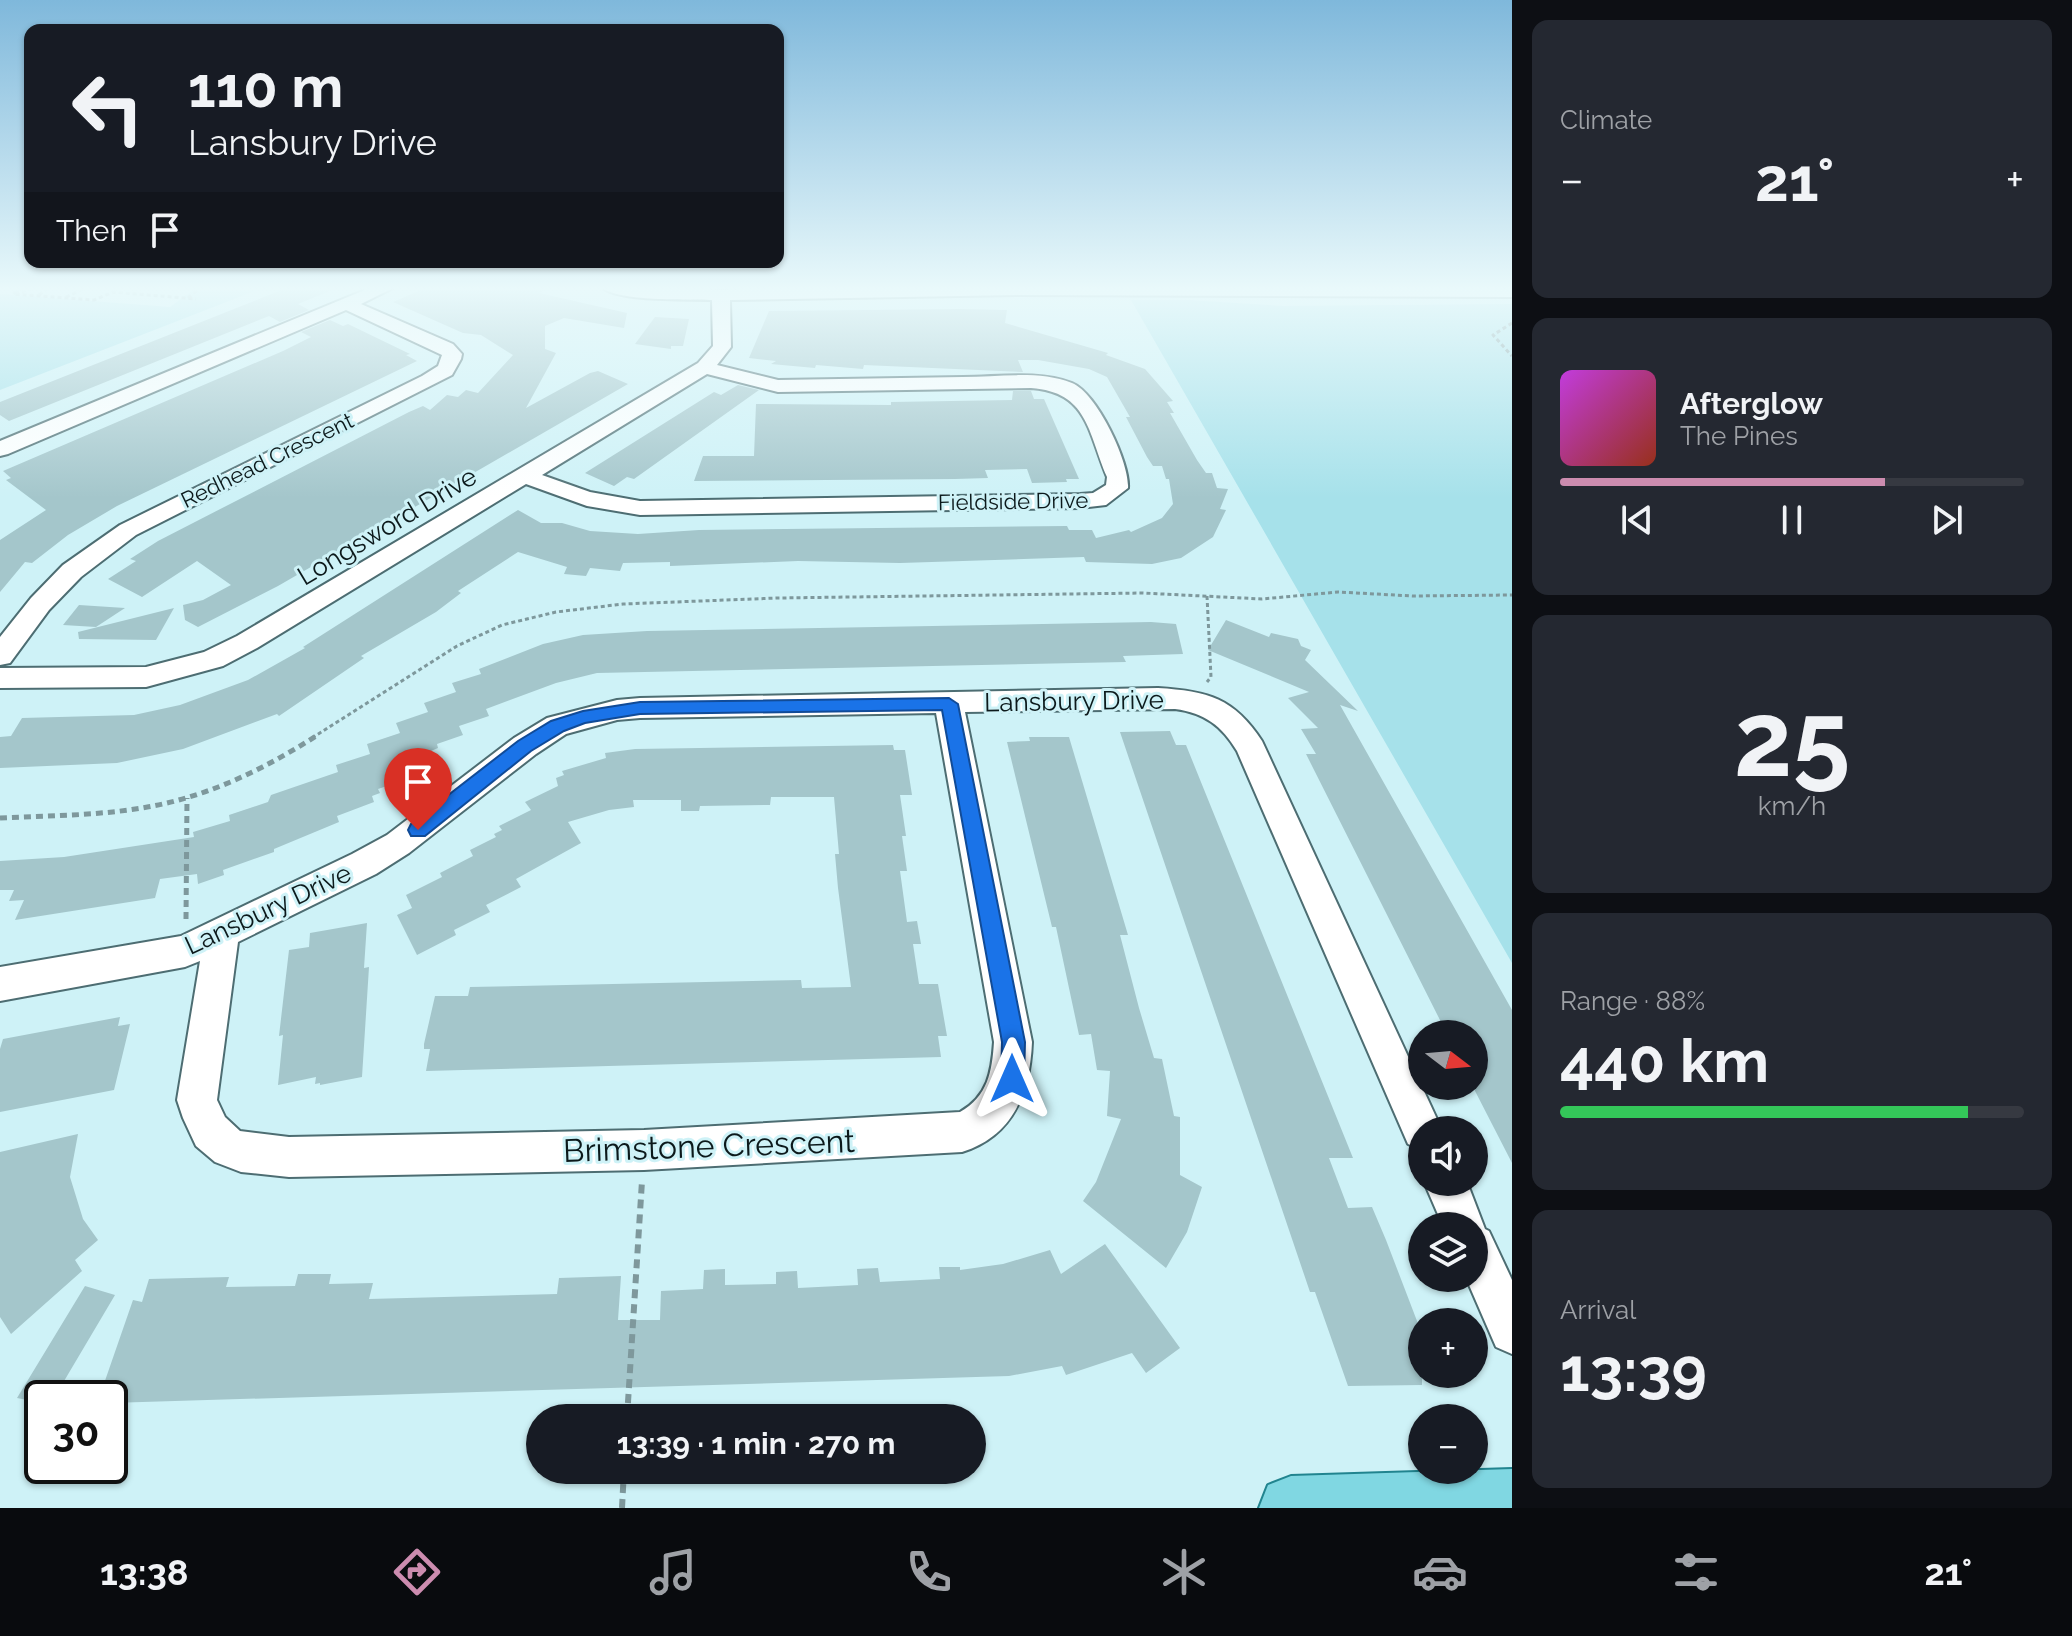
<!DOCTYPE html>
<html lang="en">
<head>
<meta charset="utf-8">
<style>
	body { margin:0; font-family:Raleway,sans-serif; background:#242831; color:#f1f3f6; height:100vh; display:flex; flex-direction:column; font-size:30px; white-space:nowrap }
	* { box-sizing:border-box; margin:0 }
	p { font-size:26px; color:#9ea1a6 }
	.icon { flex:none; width:44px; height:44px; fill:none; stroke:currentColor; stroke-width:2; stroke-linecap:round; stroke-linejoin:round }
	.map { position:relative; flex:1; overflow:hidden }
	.panel { display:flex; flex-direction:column; gap:20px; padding:20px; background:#0d0f14; width:560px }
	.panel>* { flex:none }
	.hud { position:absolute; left:24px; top:24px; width:760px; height:244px; border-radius:16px; box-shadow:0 2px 6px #0004; background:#171b24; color:#f1f3f6; overflow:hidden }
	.needle { width:52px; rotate:106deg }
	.tools { position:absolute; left:1408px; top:1020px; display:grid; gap:16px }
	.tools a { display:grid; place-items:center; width:80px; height:80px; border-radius:50%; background:#171b24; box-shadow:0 2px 6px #0004; font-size:40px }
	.speed { position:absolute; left:24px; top:1380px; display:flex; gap:16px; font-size:40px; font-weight:700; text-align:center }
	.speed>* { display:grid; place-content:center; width:104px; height:104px; border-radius:50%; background:#171b24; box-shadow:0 2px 6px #0004; line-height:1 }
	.speed .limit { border:4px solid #111; border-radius:12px; background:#fff; color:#111 }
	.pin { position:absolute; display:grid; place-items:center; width:68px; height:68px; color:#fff; margin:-82px -34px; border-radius:50% 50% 50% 0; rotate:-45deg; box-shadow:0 0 8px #0007 }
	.pin .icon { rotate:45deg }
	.me { position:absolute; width:88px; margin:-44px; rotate:0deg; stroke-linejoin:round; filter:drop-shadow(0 0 6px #0008) }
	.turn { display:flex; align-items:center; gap:28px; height:168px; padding:0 32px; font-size:36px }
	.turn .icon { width:104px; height:104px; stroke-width:2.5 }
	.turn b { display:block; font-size:56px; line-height:68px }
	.then { display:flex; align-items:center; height:76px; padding:0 32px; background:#0003; gap:16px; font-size:30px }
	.big { font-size:60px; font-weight:700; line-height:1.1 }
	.panel .card { flex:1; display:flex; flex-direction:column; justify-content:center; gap:12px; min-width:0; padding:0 28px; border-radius:16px; background:#242831 }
	.panel .dial { align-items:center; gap:0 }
	.dial b { font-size:104px; line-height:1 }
	.song { display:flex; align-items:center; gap:24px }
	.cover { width:96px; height:96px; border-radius:12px; background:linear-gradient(135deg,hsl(290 70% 55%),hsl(10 70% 35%)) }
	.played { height:8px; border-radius:4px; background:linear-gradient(90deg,#cc8caf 70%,#363941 70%) }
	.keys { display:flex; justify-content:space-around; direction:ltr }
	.heat { display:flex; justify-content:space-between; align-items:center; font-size:44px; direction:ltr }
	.charge { height:12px; border-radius:6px; background:linear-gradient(90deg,#34c759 88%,#363941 0) }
	.trip { position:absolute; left:526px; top:1404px; width:460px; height:80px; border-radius:40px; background:#171b24; box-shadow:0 2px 6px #0004; font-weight:700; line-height:80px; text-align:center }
	.dock { display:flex; height:128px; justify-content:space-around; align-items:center; background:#090b0e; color:#9ea1a6 }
	.dock .icon { width:56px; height:56px }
	.dock .on { color:#cc8caf }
	.dock b { font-size:36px; color:#f1f3f6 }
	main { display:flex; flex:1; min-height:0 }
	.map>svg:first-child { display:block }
	.green { fill:#a6e1ea }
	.building { fill:#a4c6cb }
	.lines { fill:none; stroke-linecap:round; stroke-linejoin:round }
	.minor-casing { stroke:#4d6d72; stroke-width:4 }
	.major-casing { stroke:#21848f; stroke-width:4 }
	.path-far2 { stroke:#7e989c; stroke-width:3; stroke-dasharray:4 3; stroke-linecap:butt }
	.path-far1 { stroke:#7e989c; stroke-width:5; stroke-dasharray:7 5; stroke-linecap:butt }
	.path { stroke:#7e989c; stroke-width:6; stroke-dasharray:9 6; stroke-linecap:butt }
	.minor { fill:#fff; fill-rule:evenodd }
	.major { fill:#80d7e2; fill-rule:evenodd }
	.route { fill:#1a73e8; stroke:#114b97; stroke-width:2 }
	.labels { text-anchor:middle; stroke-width:6; stroke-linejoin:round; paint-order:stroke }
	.far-street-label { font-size:22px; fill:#0c191b; stroke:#cef2f7 }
	.street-label { font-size:26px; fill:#0c191b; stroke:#cef2f7 }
	.near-street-label { font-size:32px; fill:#0c191b; stroke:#cef2f7 }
</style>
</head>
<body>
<main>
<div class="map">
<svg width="1512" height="1508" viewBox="0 0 1512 1508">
	<rect width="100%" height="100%" fill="#cef2f7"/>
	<g class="green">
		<polygon points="197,287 265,287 0,390 0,294 170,307"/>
		<polygon points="1131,300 1189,300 1283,306 1512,304 1512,963"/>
	</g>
	<g class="building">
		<polygon points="289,287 339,287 298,304 309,310 280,322 269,316 9,421 0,415 0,402"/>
		<polygon points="428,287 549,287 539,293 627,313 624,328 564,318 545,326 545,349 556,353 526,408 590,373 598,371 628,384 278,586 198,627 185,620 183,605 203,600 231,585 197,561 142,597 108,579 136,561 130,559 158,541 409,412 423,406 430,410 447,395 458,397 466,390 478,393 513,355 481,335 463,333 393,302"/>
		<polygon points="960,309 1007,310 1005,323 1108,353 1106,355 1145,369 1173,401 1167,402 1174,413 1170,413 1197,460 1206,473 1212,473 1217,488 1228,489 1220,509 1226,510 1213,537 1181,558 1152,564 1086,562 1084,557 900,563 798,561 670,566 670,562 623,563 620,571 590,568 586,576 564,574 567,567 518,552 458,591 461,593 436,612 361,656 364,658 279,716 277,714 183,749 117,763 0,768 0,737 11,736 22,718 134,715 180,705 248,680 305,648 303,647 518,510 541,523 562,523 590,531 638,534 699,530 1067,526 1069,530 1092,530 1096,538 1129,530 1131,532 1162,518 1173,504 1169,479 1166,479 1162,466 1153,466 1147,457 1126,417 1130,417 1107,377 1089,369 1038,360 1018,360 1023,372 864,365 863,369 816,365 815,368 771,364 776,361 749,358 769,311"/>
		<polygon points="655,317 689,319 683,346 671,346 671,349 635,344"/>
		<polygon points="330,320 343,326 348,324 410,354 406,355 417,361 117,506 68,535 32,563 25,562 0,592 0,540 46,510 6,480 11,478 3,471 283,351 311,337 301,332"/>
		<polygon points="738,385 759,390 634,479 627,477 614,486 585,473 714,392 721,395"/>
		<polygon points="1013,391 1031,391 1034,399 1044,399 1079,479 1066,479 1067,482 1032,483 1027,469 985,470 988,478 955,479 694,481 703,456 754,456 756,404 891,405 891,402 1012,400"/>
		<polygon points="79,605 125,608 96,627 63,625"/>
		<polygon points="174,608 156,640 79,639 78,632"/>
		<polygon points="1226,620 1269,637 1271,633 1298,639 1301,646 1311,650 1305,660 1358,711 1340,705 1512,1010 1512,1163 1474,1089 1474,1034 1463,1034 1460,1028 1444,1028 1306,754 1316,754 1301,729 1318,728 1288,698 1309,692 1208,650"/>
		<polygon points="1151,622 1176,624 1183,654 1123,656 1126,662 597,673 556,683 486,709 489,716 459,726 463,735 437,744 438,748 431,751 434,757 401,769 405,780 378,789 380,793 372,796 374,802 337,816 339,822 274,849 274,852 223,870 224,875 198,884 197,874 160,879 155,898 15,920 24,900 9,901 14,890 0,890 0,861 64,857 194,837 193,832 230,821 229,815 268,802 271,795 338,772 336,765 370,754 367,744 400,733 396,723 428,712 424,703 456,692 452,683 481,674 479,669 543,644 583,635 647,631"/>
		<polygon points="1170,731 1176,745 1186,745 1353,1158 1329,1158 1348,1208 1372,1207 1386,1240 1422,1334 1422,1385 1348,1386 1315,1292 1310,1292 1120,732"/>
		<polygon points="1029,737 1069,737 1128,935 1120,935 1139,1008 1154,1058 1162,1059 1174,1116 1180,1117 1180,1175 1202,1187 1187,1232 1166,1268 1083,1201 1096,1182 1121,1119 1107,1116 1110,1071 1097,1070 1091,1034 1079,1035 1056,927 1052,927 1007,742 1030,741"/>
		<polygon points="893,745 894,750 905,750 912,795 900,795 906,836 902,836 907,871 900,871 907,922 917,921 921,944 913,944 919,984 938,984 947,1036 938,1036 941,1057 426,1071 430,1049 424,1049 424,1044 435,996 468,996 470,987 801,980 802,988 851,987 838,888 835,854 839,854 834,797 771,797 770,805 700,806 699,811 681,811 681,800 633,800 634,807 609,810 568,822 581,843 516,879 521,887 486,905 490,912 454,930 456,935 417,955 397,915 412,908 406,895 442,877 440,873 473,856 470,850 496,837 494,834 502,830 499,826 531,810 525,802 558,786 556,778 564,775 562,771 606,758 605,753 635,749"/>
		<polygon points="367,923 364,968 369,967 362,1077 320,1085 320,1083 315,1084 316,1077 278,1085 283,1035 279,1036 289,950 309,947 310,933"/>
		<polygon points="120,1017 118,1026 130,1024 114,1090 0,1112 0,1049 3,1039"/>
		<polygon points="78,1134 70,1177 83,1219 98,1240 75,1260 82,1271 11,1334 0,1317 0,1152"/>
		<polygon points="1105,1244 1180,1348 1146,1373 1132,1353 1066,1375 1062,1366 1009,1376 910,1379 110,1403 110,1398 99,1398 133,1300 142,1302 149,1279 229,1277 226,1287 295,1286 298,1274 331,1274 329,1284 373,1283 369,1299 557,1294 559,1278 621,1276 618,1320 660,1320 661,1291 703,1289 704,1270 725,1269 725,1285 776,1284 776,1272 797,1271 798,1288 858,1285 857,1269 878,1268 880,1282 940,1279 939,1267 960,1267 960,1270 1003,1264 1050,1250 1061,1274"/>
		<polygon points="85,1286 115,1295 54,1398 42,1398 42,1403 17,1398"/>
	</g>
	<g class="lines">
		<defs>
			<g id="minor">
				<polygon points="372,287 395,287 361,304 453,344 462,354 461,359 452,375 136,535 81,577 49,610 10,663 0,665 0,637 31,598 63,565 120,525 422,376 438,366 442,355 346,310 8,454 0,456 0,441"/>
				<path d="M601 287 721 290 913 287H1512V297L1016 295 730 300 731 347 717 365 778 380C840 379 901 378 963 377 998 377 1039 370 1072 383 1097 393 1130 463 1128 488L1106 505 1080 508 640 515 587 506 526 484 257 648 223 666 146 687 0 688V668L146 667 204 652 237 636 698 363 713 346 712 300C688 299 618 302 601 287ZM707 374 778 392 1031 388C1088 392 1088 432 1107 477L1106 485 1093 493 1080 494 640 501 590 492 542 475Z"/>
				<path d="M1158 688C1208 691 1234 698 1262 741L1442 1130H1422V1150L1408 1144 1237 751C1222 726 1205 713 1175 709L965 712 1032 1042C1030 1093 1013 1136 962 1152L644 1170 289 1177 241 1172 215 1162 196 1146 183 1118 177 1100 200 961 185 967 0 1001V967L181 936 352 854 387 835 514 738 547 718 617 700 640 698ZM936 713 994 1042C992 1072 988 1096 960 1112L644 1130 289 1137 240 1131 225 1117 217 1100 238 942 376 874 409 853 536 754 566 734 617 720 640 718Z"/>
				<polygon points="1424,1182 1467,1182 1485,1229 1489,1231 1512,1280 1512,1354 1496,1347 1466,1278 1474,1278 1474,1226 1443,1226"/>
			</g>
			<polygon id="major" points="1512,1469 1512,1508 1259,1508 1268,1485 1291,1476"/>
		</defs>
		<use href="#minor" class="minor-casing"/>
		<use href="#major" class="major-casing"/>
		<g class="path-far2">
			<polyline points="22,287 13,294 94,300 113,292 196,299"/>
			<polyline points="106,287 116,288 115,291"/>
			<polyline points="15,293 32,289"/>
			<polyline points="39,295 49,287"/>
			<polyline points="66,297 87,287"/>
			<polyline points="188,298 201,287"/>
			<polyline points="1512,323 1493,335 1512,356"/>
			<polyline points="1207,596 1211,677 1207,682"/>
			<polyline points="312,738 457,646 502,625 556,612 623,604 778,598 1143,593 1262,599 1338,592 1413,596 1512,595"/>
		</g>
		<g class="path-far1">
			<path d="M0 818C63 815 128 816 189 797 233 784 277 761 316 736"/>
			<polyline points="186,919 187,798"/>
		</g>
		<g class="path">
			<polyline points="627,1418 642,1181"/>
			<polyline points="622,1508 624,1470"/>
		</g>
		<use href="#minor" class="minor"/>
		<use href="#major" class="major"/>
	</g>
	<linearGradient id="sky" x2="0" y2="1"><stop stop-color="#7fb8db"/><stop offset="0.58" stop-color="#e9f9fb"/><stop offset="1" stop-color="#e9f9fb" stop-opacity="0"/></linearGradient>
	<rect width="1512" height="498" fill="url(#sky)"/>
	<polygon class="route" points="949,698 958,704 1025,1042 1024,1079 1021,1087 1012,1090 1004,1087 1001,1079 1002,1042 942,710 640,714 585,723 564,731 531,751 425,836 411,836 408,830 411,824 518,741 551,721 583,711 640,702"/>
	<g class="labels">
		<g class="far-street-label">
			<text transform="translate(267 460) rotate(-26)" y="8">Redhead Crescent</text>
			<text transform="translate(1013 501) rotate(-1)" y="8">Fieldside Drive</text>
		</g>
		<g class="street-label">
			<text transform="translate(387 526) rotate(-31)" y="9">Longsword Drive</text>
			<text transform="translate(1074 701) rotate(-1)" y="9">Lansbury Drive</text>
			<text transform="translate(268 909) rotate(-25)" y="9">Lansbury Drive</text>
		</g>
		<g class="near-street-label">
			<text transform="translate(709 1146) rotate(-2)" y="11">Brimstone Crescent</text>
		</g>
	</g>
</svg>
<div class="tools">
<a><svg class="needle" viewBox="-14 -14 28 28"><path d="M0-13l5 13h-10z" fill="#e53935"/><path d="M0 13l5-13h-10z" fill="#9ea1a6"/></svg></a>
<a><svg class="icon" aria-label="sound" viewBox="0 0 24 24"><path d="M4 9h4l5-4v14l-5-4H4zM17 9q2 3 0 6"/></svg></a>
<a><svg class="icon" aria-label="layers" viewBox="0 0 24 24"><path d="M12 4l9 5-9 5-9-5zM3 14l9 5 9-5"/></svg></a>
<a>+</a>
<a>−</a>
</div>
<div class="speed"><div class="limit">30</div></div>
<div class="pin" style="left:418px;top:830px;background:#d93025"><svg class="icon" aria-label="arrive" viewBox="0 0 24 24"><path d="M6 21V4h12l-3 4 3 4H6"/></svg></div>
<svg class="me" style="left:1012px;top:1079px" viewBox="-20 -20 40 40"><path d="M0-17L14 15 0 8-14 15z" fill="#1a73e8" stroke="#fff" stroke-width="4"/></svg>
<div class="trip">13:39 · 1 min · 270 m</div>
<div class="hud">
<div class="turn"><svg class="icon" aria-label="left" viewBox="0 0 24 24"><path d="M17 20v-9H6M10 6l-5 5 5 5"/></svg><div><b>110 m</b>Lansbury Drive</div></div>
<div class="then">Then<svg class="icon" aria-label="arrive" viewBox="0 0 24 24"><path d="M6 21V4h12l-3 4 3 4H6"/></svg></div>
</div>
</div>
<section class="panel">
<div class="card"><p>Climate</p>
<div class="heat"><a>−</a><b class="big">21°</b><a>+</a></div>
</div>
<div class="card">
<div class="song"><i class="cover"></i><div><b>Afterglow</b><p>The Pines</p></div></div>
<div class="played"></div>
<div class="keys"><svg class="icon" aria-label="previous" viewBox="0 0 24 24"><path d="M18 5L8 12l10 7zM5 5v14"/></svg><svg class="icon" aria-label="pause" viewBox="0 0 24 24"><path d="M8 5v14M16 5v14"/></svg><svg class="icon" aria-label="next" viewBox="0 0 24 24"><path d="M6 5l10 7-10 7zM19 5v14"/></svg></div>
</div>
<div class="card dial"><b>25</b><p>km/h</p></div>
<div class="card"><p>Range · 88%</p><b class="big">440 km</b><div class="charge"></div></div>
<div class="card"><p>Arrival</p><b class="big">13:39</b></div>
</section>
</main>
<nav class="dock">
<b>13:38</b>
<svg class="icon on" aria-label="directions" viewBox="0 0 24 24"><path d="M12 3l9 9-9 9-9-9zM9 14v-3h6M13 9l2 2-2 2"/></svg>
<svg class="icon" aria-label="music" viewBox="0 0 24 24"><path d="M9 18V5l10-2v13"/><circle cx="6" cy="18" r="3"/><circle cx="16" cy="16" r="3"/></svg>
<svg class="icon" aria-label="phone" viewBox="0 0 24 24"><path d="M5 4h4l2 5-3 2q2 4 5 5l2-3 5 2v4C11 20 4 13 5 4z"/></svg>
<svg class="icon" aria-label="climate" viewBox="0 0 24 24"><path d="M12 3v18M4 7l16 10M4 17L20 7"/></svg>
<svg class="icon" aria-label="car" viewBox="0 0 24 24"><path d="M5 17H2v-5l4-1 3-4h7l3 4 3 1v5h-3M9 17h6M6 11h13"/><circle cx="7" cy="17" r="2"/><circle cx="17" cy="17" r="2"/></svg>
<svg class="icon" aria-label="filters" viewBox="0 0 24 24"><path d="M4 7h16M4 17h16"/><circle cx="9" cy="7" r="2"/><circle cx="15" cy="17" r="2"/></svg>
<b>21°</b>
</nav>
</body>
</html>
